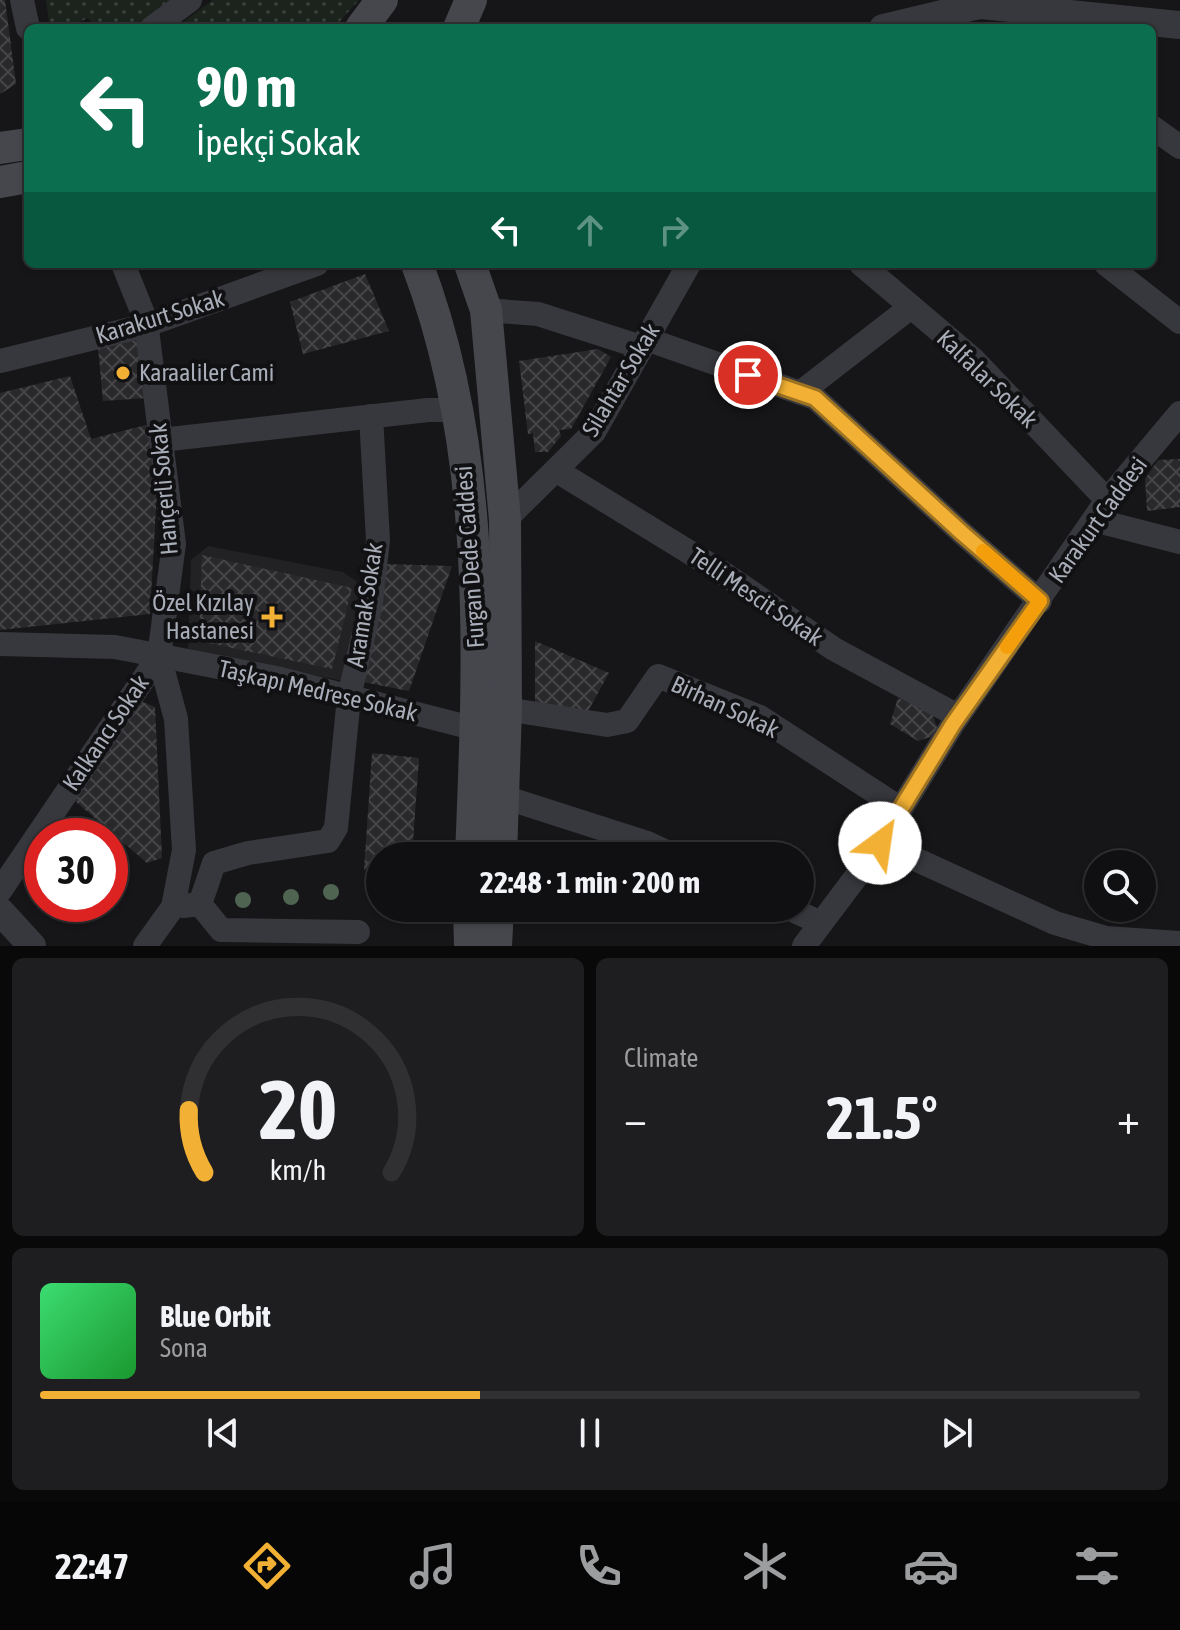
<!DOCTYPE html>
<html lang="en">
<head>
<meta charset="utf-8">
<style>
	body { margin:0; font-family:"Asap Condensed",sans-serif; background:#1e1e20; color:#f1f3f6; height:100vh; display:flex; flex-direction:column; font-size:30px; white-space:nowrap }
	* { box-sizing:border-box; margin:0 }
	p { font-size:26px; color:#9c9d9f }
	.icon { flex:none; width:44px; height:44px; fill:none; stroke:currentColor; stroke-width:2; stroke-linecap:round; stroke-linejoin:round }
	.map { position:relative; height:946px; overflow:hidden }
	.panel { display:flex; flex-direction:column; gap:12px; padding:12px; background:#09090a; flex:1 }
	.panel>* { flex:none }
	.banner { position:absolute; left:24px; top:24px; width:1132px; height:244px; border-radius:12px; box-shadow:0 2px 6px #0004,0 0 0 2px #303032; background:#0b6e4f; color:#fff; overflow:hidden }
	.buttons { position:absolute; left:1084px; top:850px; display:grid; gap:16px }
	.buttons a { display:grid; place-items:center; width:72px; height:72px; border-radius:50%; background:#101012; box-shadow:0 2px 6px #0004,0 0 0 2px #303032; font-size:40px }
	.speed { position:absolute; left:24px; top:818px; display:flex; gap:16px; font-size:40px; font-weight:700; text-align:center }
	.speed>* { display:grid; place-content:center; width:104px; height:104px; border-radius:50%; background:#101012; box-shadow:0 2px 6px #0004,0 0 0 2px #303032; line-height:1 }
	.speed .limit { border:12px solid #d22; background:#fff; color:#111 }
	.pin { position:absolute; display:grid; place-items:center; width:68px; height:68px; color:#fff; margin:-34px; border:4px solid #fff; border-radius:50%; box-shadow:0 2px 8px #0007 }
	.me { position:absolute; width:88px; margin:-44px; rotate:31deg; stroke-linejoin:round; filter:drop-shadow(0 0 6px #0008) }
	.turn { display:flex; align-items:center; gap:28px; height:168px; padding:0 40px; font-size:36px }
	.turn .icon { width:104px; height:104px; stroke-width:2.5 }
	.turn b { display:block; font-size:56px; line-height:68px }
	.lanes { display:flex; align-items:center; height:76px; padding:0 40px; background:#0003; justify-content:center; gap:40px; direction:ltr }
	.lanes .off { opacity:.35 }
	.big { font-size:60px; font-weight:700; line-height:1.1 }
	.panel .tile { flex:1; display:flex; flex-direction:column; justify-content:center; gap:12px; min-width:0; padding:0 28px; border-radius:12px; background:#1e1e20 }
	.panel .dial { align-items:center; gap:0 }
	.dial svg { height:208px; overflow:visible; fill:none; stroke:#303032; stroke-width:7; stroke-linecap:round; text-anchor:middle }
	.dial text { fill:#f1f3f6; stroke:none }
	.song { display:flex; align-items:center; gap:24px }
	.cover { width:96px; height:96px; border-radius:12px; background:linear-gradient(135deg,hsl(140 70% 55%),hsl(130 70% 35%)) }
	.played { height:8px; border-radius:4px; background:linear-gradient(90deg,#f2b134 40%,#303032 40%) }
	.keys { display:flex; justify-content:space-around; direction:ltr }
	.heat { display:flex; justify-content:space-between; align-items:center; font-size:44px; direction:ltr }
	.panel .tiles { flex:1; display:grid; gap:12px; grid-template-columns:1fr 1fr }
	.tile:last-child { grid-column:span 2 }
	.trip { position:absolute; left:366px; top:842px; width:448px; height:80px; border-radius:40px; background:#101012; box-shadow:0 2px 6px #0004,0 0 0 2px #303032; font-weight:700; line-height:80px; text-align:center }
	.tab-bar { display:flex; height:128px; justify-content:space-around; align-items:center; background:#060607; color:#9c9d9f }
	.tab-bar .icon { width:56px; height:56px }
	.tab-bar .on { color:#f2b134 }
	.tab-bar b { font-size:36px; color:#f1f3f6 }
	.map>svg:first-child { display:block }
	.built { fill:#222225 }
	.grass { fill:url(#grass-dots) }
	.building { fill:url(#building-cross-hatch) }
	.lines { fill:none; stroke-linecap:round; stroke-linejoin:round }
	.minor { stroke:#37383d; stroke-width:24 }
	.tertiary { stroke:#37383d; stroke-width:28 }
	.secondary { stroke:#45474d; stroke-width:32 }
	.tree { fill:#506452 }
	.route-casing { stroke:#9d7322; stroke-width:20 }
	.route { stroke:#f2b134; stroke-width:14 }
	.slow { stroke:#f59e0b; stroke-width:14 }
	.poi-dot { fill:#f2b134; stroke:#111113; stroke-width:3 }
	.labels { text-anchor:middle; stroke-width:8; stroke-linejoin:round; paint-order:stroke }
	.street-label { font-size:24px; fill:#a8adb8; stroke:#111113 }
	.poi-label { font-size:24px; fill:#a8adb8; stroke:#111113; text-anchor:start }
</style>
</head>
<body>
<div class="map">
<svg width="1180" height="946" viewBox="0 0 1180 946">
	<defs>
		<pattern id="grass-dots" width="8" height="8" patternUnits="userSpaceOnUse" patternTransform="scale(2)"><rect width="8" height="8" fill="#1c231d"/><path d="M2 2h.1M6 6h.1" fill="none" stroke="#3a403c" stroke-width="1.8" stroke-linecap="round"/></pattern>
		<pattern id="building-cross-hatch" width="8" height="8" patternUnits="userSpaceOnUse" patternTransform="scale(2)"><rect width="8" height="8" fill="#29292c"/><path d="M0 0l8 8M0 8l8-8" fill="none" stroke="#454548"/></pattern>
	</defs>
	<rect width="100%" height="100%" fill="#161618"/>
	<polygon class="built" points="208,546 343,572 362,585 343,681 188,649 191,560"/>
	<g class="grass">
		<polygon points="46,0 171,0 132,28 96,28 88,18 67,28 50,28"/>
		<polygon points="213,0 359,0 334,28 175,28"/>
	</g>
	<g class="building">
		<polygon points="0,0 5,0 16,84 0,94"/>
		<polygon points="365,274 389,331 303,354 290,302"/>
		<polygon points="141,339 148,398 103,401 98,347"/>
		<polygon points="598,349 611,357 571,429 559,430 561,436 548,452 535,452 533,433 528,434 519,361"/>
		<polygon points="70,376 91,439 150,424 157,489 150,614 0,630 0,393"/>
		<polygon points="1180,459 1180,507 1147,511 1145,479 1158,460"/>
		<polygon points="202,555 352,588 332,669 199,641"/>
		<polygon points="385,564 452,566 409,691 363,682"/>
		<polygon points="535,641 609,673 587,713 535,709"/>
		<polygon points="898,698 932,713 938,730 930,737 918,741 890,724"/>
		<polygon points="140,701 155,707 162,858 147,863 75,801"/>
		<polygon points="372,753 419,758 412,856 380,856 380,868 364,870"/>
	</g>
	<g class="lines">
		<g class="minor">
			<polyline points="22,0 28,28"/>
			<polyline points="152,28 190,0"/>
			<polyline points="1152,127 1180,147"/>
			<polyline points="123,264 146,321 174,544 159,656 176,719 184,850 173,907 145,946"/>
			<polyline points="861,264 974,360 1107,500"/>
			<polyline points="1106,264 1180,322"/>
			<polyline points="486,310 538,314 641,347"/>
			<polyline points="646,339 815,398 962,533 1040,601"/>
			<polyline points="0,361 147,325 317,264"/>
			<polyline points="800,393 911,307"/>
			<polyline points="161,440 428,410 456,410"/>
			<polyline points="557,471 720,571 834,649 958,716"/>
			<polyline points="505,520 594,432 689,264"/>
			<polyline points="1094,520 1180,542"/>
			<polyline points="0,644 115,647 281,679 476,729"/>
			<polyline points="506,709 607,725 627,721 658,676 760,717 901,809"/>
			<polyline points="504,797 647,843 675,856"/>
			<polyline points="880,843 1055,923 1106,938 1180,943"/>
			<polyline points="0,891 159,656"/>
			<polyline points="200,904 214,863 248,853 328,841 336,828 349,697 371,603 378,540 371,416"/>
			<polyline points="183,906 200,904 221,930 358,932"/>
			<polyline points="788,908 821,923"/>
			<polyline points="804,946 874,853 953,724 1107,500 1180,413"/>
		</g>
		<g class="tertiary">
			<polyline points="883,28 980,5 1180,25"/>
			<polyline points="0,911 32,946"/>
		</g>
		<g class="secondary">
			<polyline points="361,28 382,0"/>
			<polyline points="459,28 471,0"/>
			<polyline points="0,148 28,144"/>
			<polyline points="0,182 28,177"/>
			<path d="M417 264C489 452 479 658 471 856"/>
			<polyline points="470,264 486,310 505,520 506,709 501,856"/>
			<polyline points="469,908 470,946"/>
			<polyline points="496,946 498,908"/>
		</g>
	</g>
	<g class="tree">
		<circle cx="331" cy="892" r="8"/>
		<circle cx="291" cy="897" r="8"/>
		<circle cx="243" cy="900" r="8"/>
	</g>
	<g class="lines">
		<defs>
			<polyline id="route" points="748,375 815,398 962,533 1040,601 953,724 880,843"/>
		</defs>
		<use href="#route" class="route-casing"/>
		<use href="#route" class="route"/>
		<polyline class="slow" points="983,551 1040,601 1007,647"/>
	</g>
	<g class="poi-dot">
		<circle cx="123" cy="373" r="8"/>
		<path d="M268 605h8v8h8v8h-8v8h-8v-8h-8v-8h8z"/>
	</g>
	<g class="labels">
		<g class="street-label">
			<text transform="translate(160 317) rotate(-17)" y="8">Karakurt Sokak</text>
			<text transform="translate(987 379) rotate(44)" y="8">Kalfalar Sokak</text>
			<text transform="translate(621 380) rotate(-59)" y="8">Silahtar Sokak</text>
			<text transform="translate(164 489) rotate(-95)" y="8">Hançerli Sokak</text>
			<text transform="translate(1098 520) rotate(-54)" y="8">Karakurt Caddesi</text>
			<text transform="translate(470 557) rotate(-94)" y="8">Furgan Dede Caddesi</text>
			<text transform="translate(756 597) rotate(34)" y="8">Telli Mescit Sokak</text>
			<text transform="translate(365 605) rotate(-81)" y="8">Aramak Sokak</text>
			<text transform="translate(318 691) rotate(13)" y="8">Taşkapı Medrese Sokak</text>
			<text transform="translate(725 707) rotate(25)" y="8">Birhan Sokak</text>
			<text transform="translate(106 733) rotate(-56)" y="8">Kalkancı Sokak</text>
		</g>
		<g class="poi-label">
			<text x="139" y="381">Karaaliler Cami</text>
			<text x="254" y="611" text-anchor="end">Özel Kızılay<tspan x="254" dy="28">Hastanesi</tspan></text>
		</g>
	</g>
</svg>
<div class="buttons">
<a><svg class="icon" aria-label="search" viewBox="0 0 24 24"><circle cx="10" cy="10" r="6"/><path d="M15 15l6 6"/></svg></a>
</div>
<div class="speed"><div class="limit">30</div></div>
<div class="pin" style="left:748px;top:375px;background:#d93025"><svg class="icon" aria-label="arrive" viewBox="0 0 24 24"><path d="M6 21V4h12l-3 4 3 4H6"/></svg></div>
<svg class="me" style="left:880px;top:843px" viewBox="-20 -20 40 40"><circle r="19" fill="#fff"/><path d="M0-13L10 11 0 6-10 11z" fill="#f2b134"/></svg>
<div class="trip">22:48 · 1 min · 200 m</div>
<div class="banner">
<div class="turn"><svg class="icon" aria-label="left" viewBox="0 0 24 24"><path d="M17 20v-9H6M10 6l-5 5 5 5"/></svg><div><b>90 m</b>İpekçi Sokak</div></div>
<div class="lanes"><svg class="icon" aria-label="left" viewBox="0 0 24 24"><path d="M17 20v-9H6M10 6l-5 5 5 5"/></svg><svg class="icon off" aria-label="ahead" viewBox="0 0 24 24"><path d="M12 20V5M6 11l6-6 6 6"/></svg><svg class="icon off" aria-label="right" viewBox="0 0 24 24"><path d="M7 20v-9h11M14 6l5 5-5 5"/></svg></div>
</div>
</div>
<section class="panel">
<div class="tiles">
<div class="tile dial"><svg viewBox="0 0 100 80">
<path d="M14 69A42 42 0 1 1 86 69"/>
<path d="M14 69A42 42 0 0 1 8 45" stroke="#f2b134"/>
<text x="50" y="56" font-size="32" font-weight="700">20</text>
<text x="50" y="72" font-size="11">km/h</text>
</svg></div>
<div class="tile"><p>Climate</p>
<div class="heat"><a>−</a><b class="big">21.5°</b><a>+</a></div>
</div>
<div class="tile">
<div class="song"><i class="cover"></i><div><b>Blue Orbit</b><p>Sona</p></div></div>
<div class="played"></div>
<div class="keys"><svg class="icon" aria-label="previous" viewBox="0 0 24 24"><path d="M18 5L8 12l10 7zM5 5v14"/></svg><svg class="icon" aria-label="pause" viewBox="0 0 24 24"><path d="M8 5v14M16 5v14"/></svg><svg class="icon" aria-label="next" viewBox="0 0 24 24"><path d="M6 5l10 7-10 7zM19 5v14"/></svg></div>
</div>
</div>
</section>
<nav class="tab-bar">
<b>22:47</b>
<svg class="icon on" aria-label="directions" viewBox="0 0 24 24"><path d="M12 3l9 9-9 9-9-9zM9 14v-3h6M13 9l2 2-2 2"/></svg>
<svg class="icon" aria-label="music" viewBox="0 0 24 24"><path d="M9 18V5l10-2v13"/><circle cx="6" cy="18" r="3"/><circle cx="16" cy="16" r="3"/></svg>
<svg class="icon" aria-label="phone" viewBox="0 0 24 24"><path d="M5 4h4l2 5-3 2q2 4 5 5l2-3 5 2v4C11 20 4 13 5 4z"/></svg>
<svg class="icon" aria-label="climate" viewBox="0 0 24 24"><path d="M12 3v18M4 7l16 10M4 17L20 7"/></svg>
<svg class="icon" aria-label="car" viewBox="0 0 24 24"><path d="M5 17H2v-5l4-1 3-4h7l3 4 3 1v5h-3M9 17h6M6 11h13"/><circle cx="7" cy="17" r="2"/><circle cx="17" cy="17" r="2"/></svg>
<svg class="icon" aria-label="filters" viewBox="0 0 24 24"><path d="M4 7h16M4 17h16"/><circle cx="9" cy="7" r="2"/><circle cx="15" cy="17" r="2"/></svg>
</nav>
</body>
</html>
